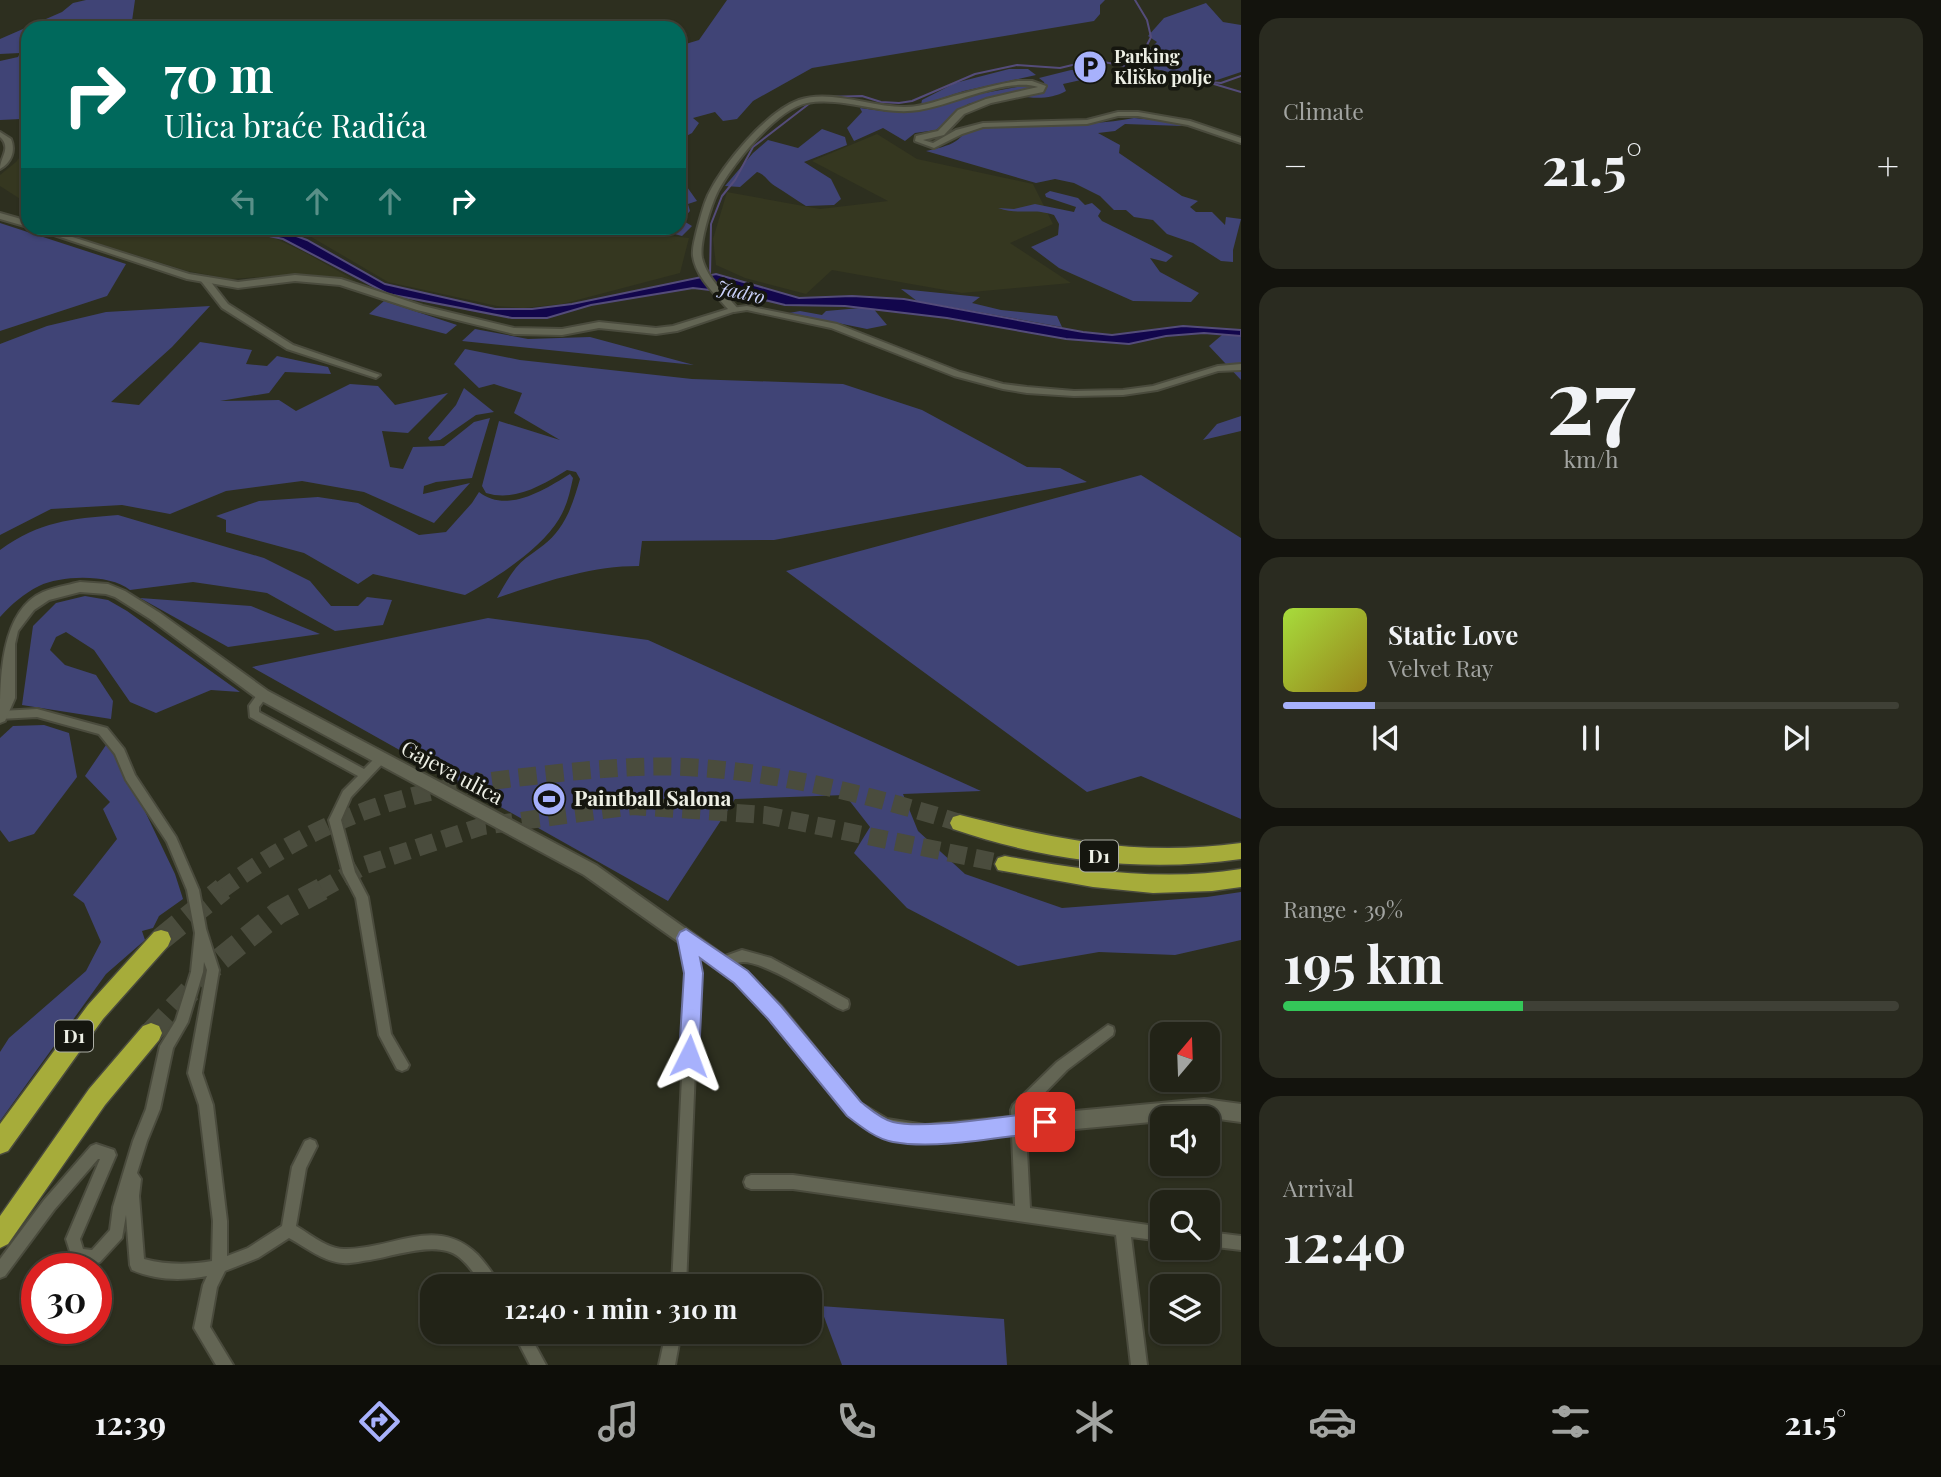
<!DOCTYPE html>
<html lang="en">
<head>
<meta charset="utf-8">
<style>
	body { margin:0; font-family:"Playfair Display",serif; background:#2a2b20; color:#f1f3f6; height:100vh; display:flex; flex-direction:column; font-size:26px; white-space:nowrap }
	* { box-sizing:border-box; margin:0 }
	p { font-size:23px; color:#a2a4a1 }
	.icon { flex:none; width:38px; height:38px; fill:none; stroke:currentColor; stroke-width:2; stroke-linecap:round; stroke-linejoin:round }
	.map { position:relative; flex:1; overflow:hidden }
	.sheet { display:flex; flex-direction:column; gap:18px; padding:18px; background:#13130d; width:700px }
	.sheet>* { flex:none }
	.top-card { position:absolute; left:21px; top:21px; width:665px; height:214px; border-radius:21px; box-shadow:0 2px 5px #0004,0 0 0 2px #3f4036; background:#00695c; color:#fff; overflow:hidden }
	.needle { width:46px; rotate:19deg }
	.controls { position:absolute; left:1150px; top:1022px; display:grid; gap:14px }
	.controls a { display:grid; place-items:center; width:70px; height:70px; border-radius:14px; background:#222317; box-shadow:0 2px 5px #0004,0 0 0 2px #3f4036; font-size:35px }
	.speed { position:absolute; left:21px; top:1253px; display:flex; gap:14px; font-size:35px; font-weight:700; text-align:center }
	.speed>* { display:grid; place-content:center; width:91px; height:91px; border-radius:50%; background:#222317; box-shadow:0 2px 5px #0004,0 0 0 2px #3f4036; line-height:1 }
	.speed .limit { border:10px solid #d22; background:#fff; color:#111 }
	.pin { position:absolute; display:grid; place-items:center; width:60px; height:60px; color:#fff; margin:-30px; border-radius:14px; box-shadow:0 4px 10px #0006 }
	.me { position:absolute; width:77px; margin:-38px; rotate:3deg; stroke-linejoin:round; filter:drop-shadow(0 0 5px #0008) }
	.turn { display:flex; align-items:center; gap:24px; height:147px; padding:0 28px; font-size:32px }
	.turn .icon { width:91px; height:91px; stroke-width:2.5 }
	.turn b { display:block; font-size:49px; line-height:60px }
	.lanes { display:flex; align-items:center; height:66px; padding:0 28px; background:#0003; justify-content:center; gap:35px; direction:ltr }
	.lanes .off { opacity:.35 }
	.big { font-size:52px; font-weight:700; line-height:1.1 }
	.sheet .card { flex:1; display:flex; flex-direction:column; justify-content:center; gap:10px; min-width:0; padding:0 24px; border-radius:21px; background:#2a2b20 }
	.sheet .dial { align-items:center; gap:0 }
	.dial b { font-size:91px; line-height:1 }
	.song { display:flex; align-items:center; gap:21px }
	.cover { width:84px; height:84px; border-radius:10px; background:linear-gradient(135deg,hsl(80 70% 55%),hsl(50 70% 35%)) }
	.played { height:7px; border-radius:4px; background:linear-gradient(90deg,#a7b1fc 15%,#3f4036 15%) }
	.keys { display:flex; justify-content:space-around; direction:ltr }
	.heat { display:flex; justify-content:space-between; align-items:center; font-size:38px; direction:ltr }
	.charge { height:10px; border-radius:5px; background:linear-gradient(90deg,#34c759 39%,#3f4036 0) }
	.trip { position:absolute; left:420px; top:1274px; width:402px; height:70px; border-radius:21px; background:#222317; box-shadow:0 2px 5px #0004,0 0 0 2px #3f4036; font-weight:700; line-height:70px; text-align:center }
	.menu { display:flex; height:112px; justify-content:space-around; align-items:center; background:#0e0e09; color:#a2a4a1 }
	.menu .icon { width:49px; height:49px }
	.menu .active { color:#a7b1fc }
	.menu b { font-size:32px; color:#f1f3f6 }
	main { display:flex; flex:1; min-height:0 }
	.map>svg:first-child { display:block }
	.built { fill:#353720 }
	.green { fill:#404476 }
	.water { fill:#12064c; stroke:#544c7a; stroke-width:2 }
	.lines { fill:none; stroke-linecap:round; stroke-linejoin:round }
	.stream { stroke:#544c7a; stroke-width:2 }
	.trunk-tunnel-far1 { stroke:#4a4c3d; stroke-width:18; stroke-dasharray:18 9; stroke-linecap:butt }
	.trunk-tunnel { stroke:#4a4c3d; stroke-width:23; stroke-dasharray:23 11; stroke-linecap:butt }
	.minor-casing { stroke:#4a4b3d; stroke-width:4 }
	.tertiary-casing { stroke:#4a4b3d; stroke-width:4 }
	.secondary-casing { stroke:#4a4b3d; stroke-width:4 }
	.trunk-casing { stroke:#4a4b3d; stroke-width:3 }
	.minor { fill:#636554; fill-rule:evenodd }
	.tertiary { fill:#636554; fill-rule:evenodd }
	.secondary { fill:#636554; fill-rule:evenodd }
	.trunk { fill:#a6ac3a; fill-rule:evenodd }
	.route { fill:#a7b1fc; stroke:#6d73a4; stroke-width:2 }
	.labels { text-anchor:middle; stroke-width:7; stroke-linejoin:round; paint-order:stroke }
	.far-poi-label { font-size:18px; font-weight:bold; fill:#edefe5; stroke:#15160f; text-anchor:start }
	.far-water-label { font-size:19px; font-style:italic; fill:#cbd2fc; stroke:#15160f }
	.shield { fill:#15160f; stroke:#acaea5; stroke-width:2 }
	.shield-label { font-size:19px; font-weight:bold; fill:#edefe5 }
	.street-label { font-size:21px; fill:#edefe5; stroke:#15160f }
	.poi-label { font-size:21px; font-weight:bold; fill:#edefe5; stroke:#15160f; text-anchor:start }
</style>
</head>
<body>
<main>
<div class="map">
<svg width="1241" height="1365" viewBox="0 0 1241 1365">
	<rect width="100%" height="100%" fill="#2d2f1f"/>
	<g class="built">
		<polygon points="877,134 917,159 1033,184 1053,224 1010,243 1071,283 962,293 832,270 806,294 745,278 716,265 713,239 727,192 820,209 888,201 812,161"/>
		<polygon points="28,146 28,204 0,186 0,175 16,162"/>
		<polygon points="49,228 221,228 246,231 268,235 304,252 356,281 307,274 231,279 187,271"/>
		<polygon points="296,228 632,228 652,234 689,238 680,273 562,304 523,308 497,306 388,282"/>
	</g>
	<g class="green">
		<polygon points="86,0 135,0 131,28 28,28 28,122 21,119 0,120 0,61 18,57 20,53 0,54 0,39 62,12 73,3"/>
		<polygon points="727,0 1105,0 1100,5 1100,14 1094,21 812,68 753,101 737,119 723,121 715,112 693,118 699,123 692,133 679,140 679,46 699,40"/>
		<polygon points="1206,3 1223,22 1241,25 1241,72 1214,81 1134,65 1157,42 1148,36 1164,18"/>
		<polygon points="1009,69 1028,69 1036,75 964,91 921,105 922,100 955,83"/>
		<path d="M1071 70 1087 71 1099 76 1063 84 1066 91C1052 99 1035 99 1020 96L1046 90 1044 82 1039 78Z"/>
		<polygon points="1027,85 1030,88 968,104 936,130 915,133 905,141 883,128 854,141 847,128 862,112 860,108 890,112 923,110 963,97"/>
		<path d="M1134 118 1166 121 1183 126 1125 124 1115 131 1098 133 1120 145 1119 153 1182 196 1198 201 1190 207 1196 212H1212L1225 225 1226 217 1241 219 1233 250V262L1221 261 1193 243 1167 234 1153 220 1134 217 1126 210H1114L1100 196 1074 183 1055 179 1036 183 926 151C935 149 949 146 956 141 963 136 965 131 974 129 1026 118 1079 129 1134 118Z"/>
		<path d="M822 129 845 137 847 145 804 162 831 179 841 199 834 205 806 206C795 199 786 193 775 186 767 181 766 175 757 172L740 187 725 186 753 153 768 140 798 148Z"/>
		<polygon points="679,164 684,168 680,177 697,201 688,204 690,211 682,220 692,226 682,236 652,228 679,228"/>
		<path d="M1050 191 1078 198 1085 205 1092 203 1101 211 1098 216 1102 221 1173 256 1166 262 1150 258 1160 272 1199 293 1191 302 1133 301 1059 268 1031 247 1058 235 1059 224 1054 215C1031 207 1022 216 998 208L1014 209 1035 204 1074 212 1076 207 1046 197 1045 194Z"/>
		<polygon points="0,223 126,264 107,296 0,331"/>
		<polygon points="901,289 980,297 972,303 1001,310 1057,316 1062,327 917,301"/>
		<polygon points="384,301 457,325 446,334 369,314"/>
		<polygon points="210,306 172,347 111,402 139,405 200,342 252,350 246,364 267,366 277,356 328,367 331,374 285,372 269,393 220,401 279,400 296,411 350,384 378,386 395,405 448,393 408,433 382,431 390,467 403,469 413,447 444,446 474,422 490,418 472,478 436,482 424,486 423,494 470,483 434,523 364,492 302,481 226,491 170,514 122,505 51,509 0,535 0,344 47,326 106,312"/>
		<polygon points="872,307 887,325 867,329 789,313 800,311 822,315 826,311"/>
		<polygon points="475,329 528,339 590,337 694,365 462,341"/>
		<polygon points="1222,335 1241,336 1241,380 1209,346"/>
		<path d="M465 349 520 360 692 379 843 384 922 410 1027 467 1060 468 1087 482 774 540 642 541 639 566C590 566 544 582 497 598 505 584 513 568 526 558 538 549 550 542 559 529 570 514 575 496 580 479L576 472 567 470C542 485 515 502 486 493L482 486 499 421 560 440 514 413 522 393 494 384 479 388 454 364Z"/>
		<polygon points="464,388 494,412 476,415 440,440 430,441 428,438 456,405"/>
		<polygon points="1241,416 1241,431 1203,440 1217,424"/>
		<path d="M570 474 573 478C570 492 567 506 559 519 541 549 495 579 465 595L373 574 358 584 304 553 226 532V520L216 516 259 501 318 497 358 503 419 535 446 532 472 503 479 492C507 514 544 490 570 474Z"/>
		<polygon points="1141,475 1241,538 1241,819 1141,776 1087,792 786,571"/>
		<path d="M118 515 264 558 310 581 331 606H358L367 597 392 600 383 625 335 631 267 593 193 582 130 590C110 574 62 575 39 586 23 594 12 604 0 617V550C41 521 69 519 118 515Z"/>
		<polygon points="85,596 108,600 127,611 240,692 211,690 156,713 130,702 94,650 66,632 56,637 50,650 65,665 96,675 113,701 111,719 22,705 33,626 56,603"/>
		<polygon points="140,598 251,606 320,634 228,647"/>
		<polygon points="488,618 648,640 981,791 903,794 918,831 965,874 1062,908 1207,897 1241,892 1241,940 1175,955 1099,952 1018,966 907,908 854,853 870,827 845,795 735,799 668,901 252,667"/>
		<polygon points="44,725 69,733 77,777 34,834 9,842 0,830 0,738 13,726"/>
		<polygon points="106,745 118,755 175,874 183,899 159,916 153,928 142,931 145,940 106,974 0,1121 0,1052 9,1038 86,971 101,942 84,903 73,895 117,839 103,809 110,802 85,776"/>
		<polygon points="820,1306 1004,1319 1007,1365 842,1365"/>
	</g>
	<polygon class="water" points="232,228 275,228 307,240 385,284 495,309 532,309 572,304 716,274 799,298 852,296 904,299 1083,332 1112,335 1183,326 1241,330 1241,336 1204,333 1166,336 1129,344 1066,339 947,318 845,306 785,305 736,293 693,288 591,305 547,318 512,318 388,294 283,239"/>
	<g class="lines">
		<g class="stream">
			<polyline points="1122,62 1144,51 1151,37 1147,20 1135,0"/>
			<polyline points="1214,84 1241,92"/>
			<polyline points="823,97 862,96 881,102 899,103 912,101 975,74 1017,65 1060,68 1093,60 1210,82 1221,83 1241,76"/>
			<polyline points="710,276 711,224 722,196 735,180 753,147 810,103"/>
		</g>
		<g class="trunk-tunnel-far1">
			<path d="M220 891C323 815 407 789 533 776 584 770 635 765 686 767 780 772 870 795 960 823"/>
			<polyline points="319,891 365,865 483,826 633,806 765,815 1005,864"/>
		</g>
		<g class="trunk-tunnel">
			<polyline points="161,939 223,889"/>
			<polyline points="151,1033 218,961 278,913 322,889"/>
		</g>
		<defs>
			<g id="minor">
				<polygon points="201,277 207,277 228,304 293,345 380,375 376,378 373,377 287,349 222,308 201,281"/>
				<polygon points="747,306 837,324 960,372 1003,384 1027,387 1074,391 1123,390 1153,386 1218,366 1241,364 1241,370 1218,371 1157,390 1123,395 1074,396 1027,393 1003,389 954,376 831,328 747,310 734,312 730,310 731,308"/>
				<polygon points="263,691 267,692 268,695 259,707 259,712 364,769 377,756 385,756 387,759 351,797 341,820 355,872 368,897 391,1034 409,1065 407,1069 402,1071 397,1069 379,1035 356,898 343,873 329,820 343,791 358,776 250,717 249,706 259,692"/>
				<path d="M37 709 107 728 124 749 135 775 176 837 199 890 206 929 219 970 202 1073 213 1105 227 1221V1256L248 1248 282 1226 292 1167 305 1141 310 1139 315 1141 317 1146 306 1168 296 1226C310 1234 327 1249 344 1249 393 1250 436 1214 478 1255 486 1264 495 1275 499 1286H483C476 1276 469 1265 459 1257 438 1240 395 1256 370 1260 361 1261 351 1264 343 1263 324 1262 305 1247 289 1238L258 1258 225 1271 217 1287 210 1327 233 1365H216L194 1328 203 1285 207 1276C182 1281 155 1280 132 1270L130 1265 126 1215 122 1238 100 1262 95 1264 78 1263 73 1261 66 1239 100 1159H98L54 1210 5 1276 0 1278V1259L44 1200 91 1146 96 1144 114 1150 116 1155 80 1239 83 1249 92 1250 110 1230 113 1207 133 1141 146 1109 160 1046 176 1020 191 972 195 933 187 890 167 842 126 780 115 754 99 734 37 717 0 719 1 711ZM204 962 207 970 188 1073 199 1105 213 1221 212 1261C189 1265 167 1265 144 1259L139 1196 141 1179 137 1173 147 1141 160 1109 173 1048 188 1022 203 972Z"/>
				<polygon points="686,932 690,934 692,938 699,973 686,1286 672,1286 687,973 680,938 682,934"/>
				<path d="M742 950 771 958 848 1000 849 1004 848 1008 843 1010 838 1008C817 996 766 962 743 962 734 962 726 970 717 967L715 963 717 959Z"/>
				<polygon points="1108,1025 1113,1027 1114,1031 1113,1035 1067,1070 1025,1113 1030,1208 1162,1227 1162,1241 1131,1237 1147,1365 1131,1365 1116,1235 793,1189 751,1189 746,1187 744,1182 746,1177 751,1175 793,1175 1015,1206 1011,1110 1013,1105 1057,1062"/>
				<polygon points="1208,1232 1241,1236 1241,1250 1208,1246"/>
				<polygon points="513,1332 528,1332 546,1365 530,1365"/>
				<polygon points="666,1332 681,1332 675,1365 659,1365"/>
			</g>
			<g id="tertiary">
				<path d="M1018 81H1032L1046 86 1043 92 991 103 964 114 944 135 923 140 933 143 956 130 983 123 1087 120 1118 112H1138L1190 121 1241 138V143L1188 125 1138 116H1118L1087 124 983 127 962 134 934 148 915 141 916 136 938 131 958 110 986 99 1038 87C1005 77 953 105 919 110 881 116 844 96 807 103 776 109 733 164 718 191 711 205 699 243 702 258 707 279 726 294 739 310L677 331 656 334 599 328 562 335 514 334 417 310 340 285 295 281 238 288 187 279 33 228H44L189 274 238 282 295 275 341 279 423 306 514 328 562 329 599 322 656 328 673 326 728 309C715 294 696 277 693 256 692 248 695 239 697 230 700 219 703 206 708 195 723 164 766 112 799 100 829 89 872 107 904 107 924 107 942 99 961 94 980 89 999 84 1018 81Z"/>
				<path d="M0 132 11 139C16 151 11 163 0 169 0 157 12 148 0 137Z"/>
				<polygon points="0,213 28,221 28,227 0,219"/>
			</g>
			<path id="secondary" d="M80 582 108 584 125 591 160 613 268 691 596 865 747 972 781 1006 860 1103 887 1119 925 1125 1204 1099 1241 1104V1122L1204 1117 1162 1118V1121L925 1143 887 1137 865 1127 848 1115 769 1018 735 982 584 875 258 699 150 619 115 597 106 594 80 592 49 600 34 610 18 631 15 644V698L5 721 0 723C0 679 0 611 43 592 55 587 68 585 80 582Z"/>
			<g id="trunk">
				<path d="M960 815C1060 840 1137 857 1241 843V859C1144 873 1046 861 953 829L950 823 953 817Z"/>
				<path d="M1005 856C1084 870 1161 882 1241 869V887L1212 891 1153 893 1093 887 998 870 995 864 998 858Z"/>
				<polygon points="161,930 168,932 171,939 168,946 103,1019 8,1151 0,1154 0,1124 88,1005 154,932"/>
				<polygon points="151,1023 159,1026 162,1033 159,1040 105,1105 8,1244 0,1248 0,1216 89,1089 143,1026"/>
			</g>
		</defs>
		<use href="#minor" class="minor-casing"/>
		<use href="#tertiary" class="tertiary-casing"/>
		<use href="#secondary" class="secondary-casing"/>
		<use href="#trunk" class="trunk-casing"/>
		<use href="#minor" class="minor"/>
		<use href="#tertiary" class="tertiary"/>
		<use href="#secondary" class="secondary"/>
		<use href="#trunk" class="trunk"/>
	</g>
	<path class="route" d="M686 929 748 971 781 1006 861 1102C870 1109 881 1119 893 1122 926 1130 1008 1115 1045 1112L1052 1115 1055 1122 1052 1129 1045 1132C1000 1137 936 1150 893 1142 876 1139 860 1126 847 1116L768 1019 734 983 700 958 703 973 699 1056 696 1063 689 1066 682 1063 679 1056 684 973 677 938 680 932Z"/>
	<defs>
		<symbol id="parking-disc" viewBox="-11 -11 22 22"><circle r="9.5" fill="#a7b1fc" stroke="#15160f"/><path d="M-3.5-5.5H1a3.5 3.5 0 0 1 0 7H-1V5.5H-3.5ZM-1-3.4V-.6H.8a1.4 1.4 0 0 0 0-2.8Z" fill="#111"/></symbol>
		<symbol id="stadium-disc" viewBox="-11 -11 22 22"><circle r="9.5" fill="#a7b1fc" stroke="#15160f"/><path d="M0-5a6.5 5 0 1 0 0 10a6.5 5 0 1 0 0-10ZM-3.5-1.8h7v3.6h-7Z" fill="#111"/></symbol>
	</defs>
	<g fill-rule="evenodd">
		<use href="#parking-disc" x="1071" y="48" width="38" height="38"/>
		<use href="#stadium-disc" x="530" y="780" width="38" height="38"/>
	</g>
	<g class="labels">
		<g class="far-poi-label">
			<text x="1114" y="63">Parking<tspan x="1114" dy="21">Kliško polje</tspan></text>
		</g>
		<g class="far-water-label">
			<text transform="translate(741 292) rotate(13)" y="7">Jadro</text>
		</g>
		<g class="shield">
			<rect x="1080" y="840.5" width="38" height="31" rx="5"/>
			<rect x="55" y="1020.5" width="38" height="31" rx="5"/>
		</g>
		<g class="shield-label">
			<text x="1099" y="863">D1</text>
			<text x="74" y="1043">D1</text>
		</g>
		<g class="street-label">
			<text transform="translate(452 773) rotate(28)" y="7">Gajeva ulica</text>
		</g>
		<g class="poi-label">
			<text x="574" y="806">Paintball Salona</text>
		</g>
	</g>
</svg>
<div class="controls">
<a><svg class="needle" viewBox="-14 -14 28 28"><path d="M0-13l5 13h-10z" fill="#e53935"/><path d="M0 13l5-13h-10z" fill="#a2a4a1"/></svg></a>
<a><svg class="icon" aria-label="sound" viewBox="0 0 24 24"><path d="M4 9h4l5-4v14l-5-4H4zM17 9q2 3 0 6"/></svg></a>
<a><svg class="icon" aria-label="search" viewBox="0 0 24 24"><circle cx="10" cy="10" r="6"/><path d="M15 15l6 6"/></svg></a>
<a><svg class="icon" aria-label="layers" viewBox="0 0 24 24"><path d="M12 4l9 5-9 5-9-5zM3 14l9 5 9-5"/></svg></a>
</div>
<div class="speed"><div class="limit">30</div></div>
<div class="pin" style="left:1045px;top:1122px;background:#d93025"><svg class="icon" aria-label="arrive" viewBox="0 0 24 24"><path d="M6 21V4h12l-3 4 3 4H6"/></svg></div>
<svg class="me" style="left:689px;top:1056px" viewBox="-20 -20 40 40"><path d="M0-17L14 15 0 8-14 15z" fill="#a7b1fc" stroke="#fff" stroke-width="4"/></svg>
<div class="trip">12:40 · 1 min · 310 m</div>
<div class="top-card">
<div class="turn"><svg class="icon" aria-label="right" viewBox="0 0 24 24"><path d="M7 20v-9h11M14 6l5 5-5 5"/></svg><div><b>70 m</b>Ulica braće Radića</div></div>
<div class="lanes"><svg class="icon off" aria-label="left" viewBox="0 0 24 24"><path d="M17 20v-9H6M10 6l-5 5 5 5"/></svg><svg class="icon off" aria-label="ahead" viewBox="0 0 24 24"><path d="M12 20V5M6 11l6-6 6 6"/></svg><svg class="icon off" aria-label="ahead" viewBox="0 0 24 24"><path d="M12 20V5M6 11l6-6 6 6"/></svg><svg class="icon" aria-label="right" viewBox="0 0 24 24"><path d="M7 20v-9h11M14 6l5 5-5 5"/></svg></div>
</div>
</div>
<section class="sheet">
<div class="card"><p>Climate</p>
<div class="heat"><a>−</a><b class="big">21.5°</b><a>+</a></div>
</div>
<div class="card dial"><b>27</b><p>km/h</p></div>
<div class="card">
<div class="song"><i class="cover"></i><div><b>Static Love</b><p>Velvet Ray</p></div></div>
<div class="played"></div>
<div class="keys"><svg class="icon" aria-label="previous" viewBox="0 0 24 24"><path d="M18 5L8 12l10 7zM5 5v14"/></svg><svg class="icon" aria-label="pause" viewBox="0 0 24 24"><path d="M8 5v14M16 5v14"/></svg><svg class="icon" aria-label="next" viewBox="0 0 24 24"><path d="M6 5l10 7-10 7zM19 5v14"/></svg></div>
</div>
<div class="card"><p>Range · 39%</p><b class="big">195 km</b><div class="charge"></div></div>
<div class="card"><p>Arrival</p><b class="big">12:40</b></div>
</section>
</main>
<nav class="menu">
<b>12:39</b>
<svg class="icon active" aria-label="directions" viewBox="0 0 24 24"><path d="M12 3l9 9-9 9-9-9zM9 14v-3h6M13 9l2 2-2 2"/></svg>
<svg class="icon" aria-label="music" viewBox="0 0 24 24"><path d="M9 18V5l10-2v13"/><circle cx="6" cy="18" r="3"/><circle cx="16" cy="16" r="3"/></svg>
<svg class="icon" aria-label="phone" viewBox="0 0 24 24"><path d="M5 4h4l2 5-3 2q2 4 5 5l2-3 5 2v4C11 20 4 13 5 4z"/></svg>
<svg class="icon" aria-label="climate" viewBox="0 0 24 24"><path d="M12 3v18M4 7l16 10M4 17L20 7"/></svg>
<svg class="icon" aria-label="car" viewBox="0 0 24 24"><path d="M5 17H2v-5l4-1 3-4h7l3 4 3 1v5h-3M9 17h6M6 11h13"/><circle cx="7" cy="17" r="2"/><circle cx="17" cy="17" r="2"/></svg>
<svg class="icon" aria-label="filters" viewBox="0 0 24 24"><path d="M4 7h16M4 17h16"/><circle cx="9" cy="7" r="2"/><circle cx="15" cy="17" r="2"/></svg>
<b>21.5°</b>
</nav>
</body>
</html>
